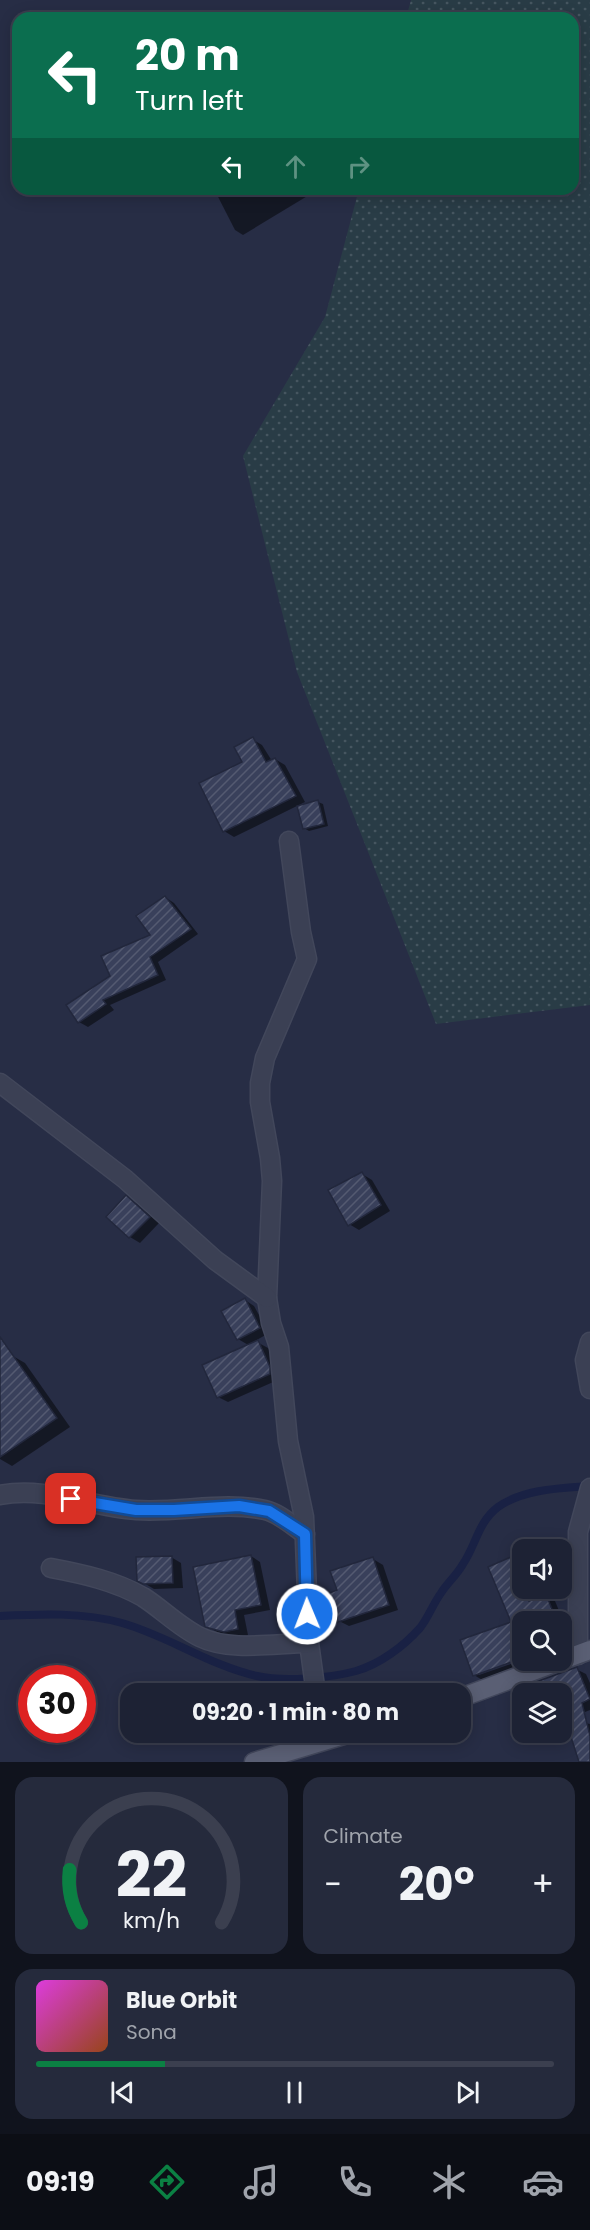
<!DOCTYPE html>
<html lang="en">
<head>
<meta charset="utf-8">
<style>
	body { margin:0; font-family:Poppins,sans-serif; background:#252a3c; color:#f1f3f6; height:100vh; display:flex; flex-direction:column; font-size:22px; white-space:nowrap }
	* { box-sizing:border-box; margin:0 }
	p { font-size:20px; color:#a0a4ac }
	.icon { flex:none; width:33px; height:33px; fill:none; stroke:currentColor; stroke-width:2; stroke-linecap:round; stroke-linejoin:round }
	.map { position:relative; height:1762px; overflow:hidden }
	.panel { display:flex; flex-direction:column; gap:15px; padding:15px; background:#10131d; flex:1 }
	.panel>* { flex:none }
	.hud { position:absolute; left:12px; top:12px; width:567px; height:183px; border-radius:18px; box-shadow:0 3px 15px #0003,0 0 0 2px #3b3f4f; background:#0b6e4f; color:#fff; overflow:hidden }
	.fabs { position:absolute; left:512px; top:1539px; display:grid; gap:12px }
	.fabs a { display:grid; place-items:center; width:60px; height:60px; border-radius:12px; background:#1d2234; box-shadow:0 3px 15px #0003,0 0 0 2px #3b3f4f; font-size:30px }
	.speed { position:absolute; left:18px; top:1665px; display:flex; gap:12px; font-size:30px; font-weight:700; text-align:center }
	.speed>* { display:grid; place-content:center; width:78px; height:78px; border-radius:50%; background:#1d2234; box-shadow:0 3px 15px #0003,0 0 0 2px #3b3f4f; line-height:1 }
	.speed .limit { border:9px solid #d22; background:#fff; color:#111 }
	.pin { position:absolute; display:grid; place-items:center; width:51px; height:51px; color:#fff; margin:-26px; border-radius:12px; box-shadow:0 3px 9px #0006 }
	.me { position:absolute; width:66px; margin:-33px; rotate:359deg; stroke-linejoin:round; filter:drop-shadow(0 0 4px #0008) }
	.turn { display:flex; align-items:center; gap:21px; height:126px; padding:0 24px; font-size:27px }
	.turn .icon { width:78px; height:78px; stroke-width:2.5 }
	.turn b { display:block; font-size:42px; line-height:51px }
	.lanes { display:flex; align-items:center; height:57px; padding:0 24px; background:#0003; justify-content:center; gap:30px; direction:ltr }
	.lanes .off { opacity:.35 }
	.big { font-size:45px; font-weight:700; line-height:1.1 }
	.panel .widget { flex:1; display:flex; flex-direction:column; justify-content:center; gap:9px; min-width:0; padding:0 21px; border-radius:18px; background:#252a3c }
	.panel .dial { align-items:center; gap:0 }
	.dial svg { height:156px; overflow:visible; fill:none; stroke:#3b3f4f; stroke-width:7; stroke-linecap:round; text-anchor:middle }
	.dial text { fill:#f1f3f6; stroke:none }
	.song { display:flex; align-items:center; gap:18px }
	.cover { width:72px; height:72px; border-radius:9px; background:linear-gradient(135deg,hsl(300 70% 55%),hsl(20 70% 35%)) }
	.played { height:6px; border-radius:3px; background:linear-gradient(90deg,#0b8043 25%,#3b3f4f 25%) }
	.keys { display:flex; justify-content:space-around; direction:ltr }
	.heat { display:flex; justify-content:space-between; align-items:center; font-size:33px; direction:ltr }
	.panel .tiles { flex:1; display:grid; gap:15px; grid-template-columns:1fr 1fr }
	.widget:last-child { grid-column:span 2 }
	.trip { position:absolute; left:120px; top:1683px; width:351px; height:60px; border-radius:18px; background:#1d2234; box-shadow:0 3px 15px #0003,0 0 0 2px #3b3f4f; font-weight:700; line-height:60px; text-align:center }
	.tabs { display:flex; height:96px; justify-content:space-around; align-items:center; background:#0c0e15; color:#a0a4ac }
	.tabs .icon { width:42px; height:42px }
	.tabs .selected { color:#0b8043 }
	.tabs b { font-size:27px; color:#f1f3f6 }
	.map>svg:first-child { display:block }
	.grass { fill:url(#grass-dots) }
	.shadow { fill:#0007 }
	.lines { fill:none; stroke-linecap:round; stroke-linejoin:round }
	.stream { stroke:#192144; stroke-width:8 }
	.building { fill:url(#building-hatch); stroke:#22273c; stroke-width:1.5 }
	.street-casing { stroke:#42475b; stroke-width:21 }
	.primary-casing { stroke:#42475b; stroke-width:21 }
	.street { stroke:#3b4054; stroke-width:18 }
	.primary { stroke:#5a5f74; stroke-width:18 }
	.route-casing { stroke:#114b97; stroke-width:15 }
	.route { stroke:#1a73e8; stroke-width:10 }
</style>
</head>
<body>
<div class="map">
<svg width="590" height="1762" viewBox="0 0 590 1762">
	<defs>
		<pattern id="grass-dots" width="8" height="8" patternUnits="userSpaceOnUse" patternTransform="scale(1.5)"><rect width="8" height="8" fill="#293c46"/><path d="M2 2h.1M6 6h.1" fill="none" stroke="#465660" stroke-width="1.8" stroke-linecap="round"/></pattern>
		<pattern id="building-hatch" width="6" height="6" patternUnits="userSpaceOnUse" patternTransform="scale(1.5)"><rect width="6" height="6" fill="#39405b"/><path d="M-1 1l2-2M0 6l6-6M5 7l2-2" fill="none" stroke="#545a71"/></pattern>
	</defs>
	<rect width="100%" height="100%" fill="#272d45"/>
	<polygon class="grass" points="411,0 590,0 590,1005 436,1024 297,672 243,456 325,317 359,189 573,189 573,18 406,18"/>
	<g class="shadow">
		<polygon points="214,189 319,189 243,235 235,230"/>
		<polygon points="252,739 262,745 272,761 275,759 285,765 305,802 234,837 224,831"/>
		<polygon points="318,802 323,804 328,826 309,831 304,828 298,805"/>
		<polygon points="165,897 174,903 198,934 158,962 166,980 110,1005 114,1010 88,1027 79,1022 112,976 152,936"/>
		<polygon points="362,1174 372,1180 390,1211 359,1230 349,1224"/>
		<polygon points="127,1197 136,1203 159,1223 140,1243 130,1237"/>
		<polygon points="245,1300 254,1306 269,1333 255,1341 268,1348 280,1379 228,1402 218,1397 250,1346 238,1339"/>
		<polygon points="11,1355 25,1363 70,1427 12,1466 0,1459 0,1362"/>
		<polygon points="251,1556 260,1562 270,1610 244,1615 248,1635 235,1637 217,1632 207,1626"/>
		<polygon points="171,1557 181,1563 183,1588 154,1589 139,1580"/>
		<polygon points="373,1559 383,1565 398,1610 349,1626 339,1621 338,1591"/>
		<polygon points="511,1559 521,1565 522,1568 522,1588 531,1588 535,1600 546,1595 555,1601 576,1652 561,1658 561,1622 522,1622 522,1656 479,1672 479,1675 522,1660 553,1660 484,1681 474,1675 513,1623"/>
		<polygon points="576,1669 586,1674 590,1683 590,1710 568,1719 590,1724 590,1762 579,1762 567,1719 561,1722 561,1694"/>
	</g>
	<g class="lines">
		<path class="stream" d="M0 1616C40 1614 83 1612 122 1623 168 1636 211 1666 257 1676 283 1682 331 1678 356 1671 380 1664 404 1646 420 1628 428 1618 433 1604 441 1593 447 1583 457 1575 463 1564 476 1545 478 1522 498 1507 523 1489 561 1488 590 1486"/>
	</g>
	<g class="building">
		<polygon points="253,737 266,762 275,758 296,796 223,832 199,783 242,762 234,747"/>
		<polygon points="318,800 324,824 303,829 297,806"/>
		<polygon points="165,896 191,929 150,957 158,975 103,1000 106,1004 78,1023 66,1005 110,976 101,956 150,935 136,916"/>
		<polygon points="362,1172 381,1205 348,1226 328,1190"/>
		<polygon points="126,1195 150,1217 129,1238 106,1217"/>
		<polygon points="245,1298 260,1328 237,1340 221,1311"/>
		<polygon points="0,1337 57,1418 0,1457"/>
		<polygon points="258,1340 270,1367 270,1374 217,1398 202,1365"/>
		<polygon points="251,1555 261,1605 235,1610 238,1629 224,1632 205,1627 193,1567"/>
		<polygon points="172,1556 173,1583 143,1584 137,1581 136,1557"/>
		<polygon points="373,1557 389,1605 338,1622 329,1593 337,1590 330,1571"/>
		<polygon points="511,1557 522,1588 529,1601 546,1594 557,1622 522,1622 522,1660 529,1660 519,1664 517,1660 473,1676 460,1640 511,1622 488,1567"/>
		<polygon points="577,1667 590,1699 582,1703 590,1736 590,1762 579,1762 563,1712 561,1712 561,1694 531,1694 528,1685"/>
	</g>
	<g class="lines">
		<defs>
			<g id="street">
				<polyline points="289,841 301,932 307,959 265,1058 260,1083 260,1102 270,1158 272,1181 267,1298 271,1323 279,1347 288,1441 304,1517 309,1643 316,1694"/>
				<polyline points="0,1083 125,1179 215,1260 267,1298"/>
				<polyline points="590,1342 585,1360 590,1389"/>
				<path d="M0 1495C46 1486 90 1507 136 1510 180 1513 223 1501 265 1510 279 1513 293 1526 305 1534"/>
				<path d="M51 1568C83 1574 115 1581 143 1597 162 1609 179 1627 200 1637 230 1652 276 1643 309 1643"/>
				<polyline points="578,1655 578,1532 590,1488"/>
			</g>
			<g id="primary">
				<polyline points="460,1698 590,1650"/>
				<polyline points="254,1762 354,1732"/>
			</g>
		</defs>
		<use href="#street" class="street-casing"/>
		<use href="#primary" class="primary-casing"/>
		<use href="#street" class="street"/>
		<use href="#primary" class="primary"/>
	</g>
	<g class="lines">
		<defs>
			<polyline id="route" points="71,1499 136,1510 174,1510 239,1506 269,1511 305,1534 307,1614"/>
		</defs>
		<use href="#route" class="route-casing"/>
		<use href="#route" class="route"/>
	</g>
</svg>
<div class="fabs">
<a><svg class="icon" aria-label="sound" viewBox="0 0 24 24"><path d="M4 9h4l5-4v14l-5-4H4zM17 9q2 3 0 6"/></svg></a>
<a><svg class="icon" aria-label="search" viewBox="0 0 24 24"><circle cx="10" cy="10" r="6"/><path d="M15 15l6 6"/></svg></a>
<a><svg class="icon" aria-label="layers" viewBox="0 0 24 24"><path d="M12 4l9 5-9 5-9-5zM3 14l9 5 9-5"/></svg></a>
</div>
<div class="speed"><div class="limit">30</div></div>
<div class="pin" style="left:71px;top:1499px;background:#d93025"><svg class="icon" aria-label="arrive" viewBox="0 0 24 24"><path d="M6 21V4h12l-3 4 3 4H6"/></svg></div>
<svg class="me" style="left:307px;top:1614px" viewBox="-20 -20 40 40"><circle r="17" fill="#1a73e8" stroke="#fff" stroke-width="3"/><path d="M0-11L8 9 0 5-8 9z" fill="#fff"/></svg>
<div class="trip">09:20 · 1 min · 80 m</div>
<div class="hud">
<div class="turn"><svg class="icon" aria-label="left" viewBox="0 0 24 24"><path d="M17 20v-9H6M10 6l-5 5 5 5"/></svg><div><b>20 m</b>Turn left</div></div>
<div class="lanes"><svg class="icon" aria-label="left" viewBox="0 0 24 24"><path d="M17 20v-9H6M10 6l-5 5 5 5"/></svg><svg class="icon off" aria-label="ahead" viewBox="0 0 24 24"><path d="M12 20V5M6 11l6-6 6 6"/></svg><svg class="icon off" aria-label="right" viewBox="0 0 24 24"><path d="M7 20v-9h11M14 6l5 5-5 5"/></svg></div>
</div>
</div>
<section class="panel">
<div class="tiles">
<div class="widget dial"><svg viewBox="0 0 100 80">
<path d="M14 69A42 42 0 1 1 86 69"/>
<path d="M14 69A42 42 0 0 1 8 42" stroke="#0b8043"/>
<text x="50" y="56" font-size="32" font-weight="700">22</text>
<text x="50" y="72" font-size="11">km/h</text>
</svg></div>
<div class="widget"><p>Climate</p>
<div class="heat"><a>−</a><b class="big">20°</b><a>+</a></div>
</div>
<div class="widget">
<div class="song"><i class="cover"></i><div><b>Blue Orbit</b><p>Sona</p></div></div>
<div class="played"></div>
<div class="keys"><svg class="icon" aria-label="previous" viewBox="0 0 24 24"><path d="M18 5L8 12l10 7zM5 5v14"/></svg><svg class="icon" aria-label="pause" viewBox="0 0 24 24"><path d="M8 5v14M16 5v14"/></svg><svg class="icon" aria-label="next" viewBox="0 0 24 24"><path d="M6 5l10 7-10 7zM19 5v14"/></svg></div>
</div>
</div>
</section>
<nav class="tabs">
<b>09:19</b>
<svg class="icon selected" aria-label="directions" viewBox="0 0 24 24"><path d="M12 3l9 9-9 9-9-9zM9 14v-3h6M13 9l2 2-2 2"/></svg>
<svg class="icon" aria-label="music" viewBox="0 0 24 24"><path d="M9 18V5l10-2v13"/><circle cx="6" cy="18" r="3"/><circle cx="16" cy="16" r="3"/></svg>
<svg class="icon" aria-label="phone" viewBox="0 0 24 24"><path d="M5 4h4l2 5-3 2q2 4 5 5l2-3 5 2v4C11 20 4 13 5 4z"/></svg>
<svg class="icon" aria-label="climate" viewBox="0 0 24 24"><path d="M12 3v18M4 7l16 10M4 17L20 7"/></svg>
<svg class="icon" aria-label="car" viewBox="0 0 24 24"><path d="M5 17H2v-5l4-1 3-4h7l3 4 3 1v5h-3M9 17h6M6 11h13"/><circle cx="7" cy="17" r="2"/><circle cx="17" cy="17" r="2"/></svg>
</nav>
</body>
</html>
